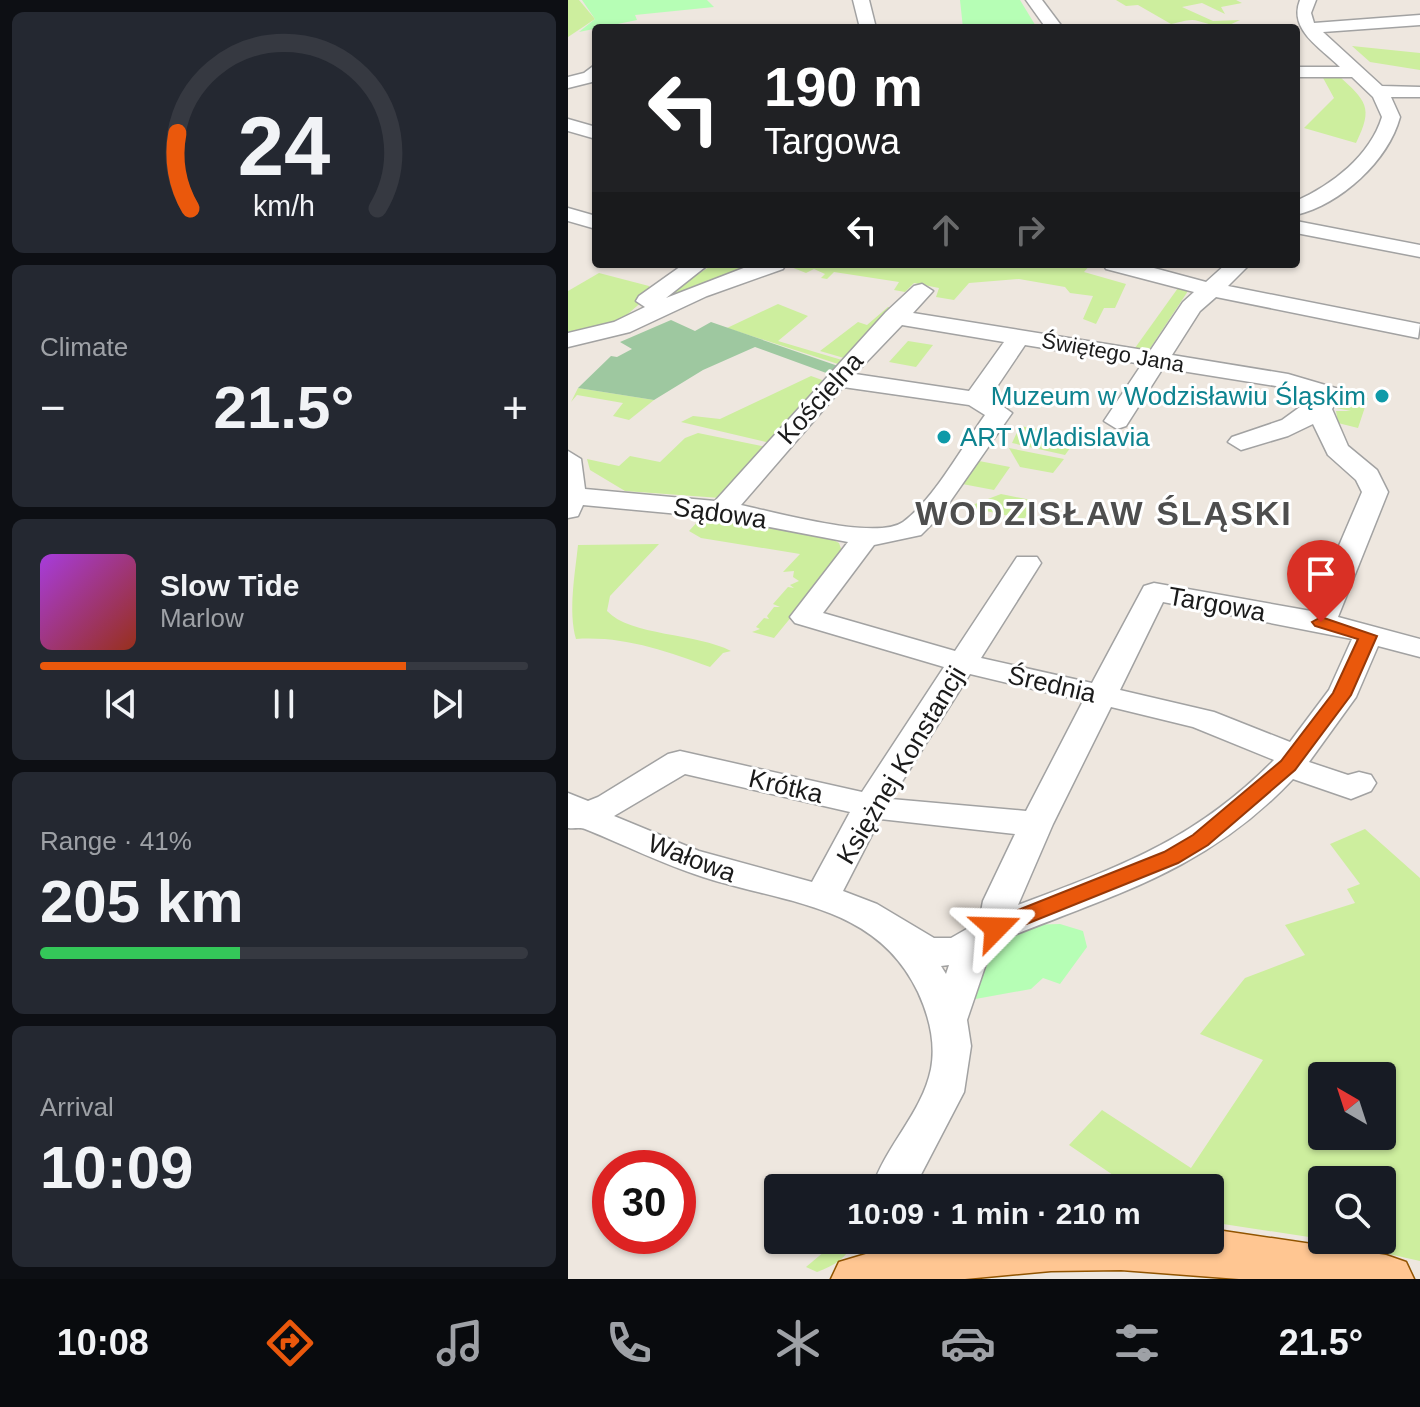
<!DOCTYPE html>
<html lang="en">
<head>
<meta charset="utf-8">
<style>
	body { margin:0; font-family:Helvetica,sans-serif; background:#242831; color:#f1f3f6; height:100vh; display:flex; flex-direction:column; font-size:30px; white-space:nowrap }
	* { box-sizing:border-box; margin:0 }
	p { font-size:26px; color:#9ea1a6 }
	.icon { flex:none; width:44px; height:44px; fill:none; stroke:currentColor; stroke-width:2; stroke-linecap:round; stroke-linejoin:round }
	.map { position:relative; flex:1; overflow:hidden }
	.drawer { display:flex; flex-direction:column; gap:12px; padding:12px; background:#0d0f14; width:568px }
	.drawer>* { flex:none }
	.banner { position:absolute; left:24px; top:24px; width:708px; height:244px; border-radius:8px; box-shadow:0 2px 6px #0004; background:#202124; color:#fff; overflow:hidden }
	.needle { width:52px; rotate:321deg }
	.fabs { position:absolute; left:740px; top:1062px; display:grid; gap:16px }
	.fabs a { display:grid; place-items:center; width:88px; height:88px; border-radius:8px; background:#171b24; box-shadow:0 2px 6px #0004; font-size:40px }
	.speed { position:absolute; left:24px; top:1150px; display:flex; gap:16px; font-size:40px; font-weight:700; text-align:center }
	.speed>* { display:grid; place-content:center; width:104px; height:104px; border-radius:50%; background:#171b24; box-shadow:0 2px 6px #0004; line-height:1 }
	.speed .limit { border:12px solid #d22; background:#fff; color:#111 }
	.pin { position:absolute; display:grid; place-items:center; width:68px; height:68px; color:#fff; margin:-82px -34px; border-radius:50% 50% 50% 0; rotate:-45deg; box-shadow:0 0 8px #0007 }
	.pin .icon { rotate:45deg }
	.me { position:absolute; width:88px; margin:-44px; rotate:68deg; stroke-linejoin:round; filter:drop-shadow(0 0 6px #0008) }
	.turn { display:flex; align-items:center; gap:28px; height:168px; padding:0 40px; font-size:36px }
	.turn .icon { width:104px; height:104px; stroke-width:2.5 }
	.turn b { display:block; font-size:56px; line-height:68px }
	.lanes { display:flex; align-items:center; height:76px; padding:0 40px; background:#0003; justify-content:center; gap:40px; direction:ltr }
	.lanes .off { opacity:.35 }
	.big { font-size:60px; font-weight:700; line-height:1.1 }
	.drawer .widget { flex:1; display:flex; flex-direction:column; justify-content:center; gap:12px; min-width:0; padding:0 28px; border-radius:12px; background:#242831 }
	.drawer .dial { align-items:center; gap:0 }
	.dial svg { height:208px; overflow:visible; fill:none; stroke:#363941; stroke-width:7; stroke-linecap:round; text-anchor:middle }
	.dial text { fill:#f1f3f6; stroke:none }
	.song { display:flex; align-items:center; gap:24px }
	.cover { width:96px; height:96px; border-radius:12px; background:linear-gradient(135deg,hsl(280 70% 55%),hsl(10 70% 35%)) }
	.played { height:8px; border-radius:4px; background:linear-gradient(90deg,#ea580c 75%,#363941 75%) }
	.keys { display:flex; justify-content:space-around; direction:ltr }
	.heat { display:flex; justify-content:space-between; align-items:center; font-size:44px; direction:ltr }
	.charge { height:12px; border-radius:6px; background:linear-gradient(90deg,#34c759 41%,#363941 0) }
	.trip { position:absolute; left:196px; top:1174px; width:460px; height:80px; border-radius:8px; background:#171b24; box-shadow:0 2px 6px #0004; font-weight:700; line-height:80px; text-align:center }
	.menu { display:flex; height:128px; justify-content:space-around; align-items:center; background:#090b0e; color:#9ea1a6 }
	.menu .icon { width:56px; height:56px }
	.menu .selected { color:#ea580c }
	.menu b { font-size:36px; color:#f1f3f6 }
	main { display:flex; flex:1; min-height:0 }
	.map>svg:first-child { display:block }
	.grass { fill:#cdee9e; fill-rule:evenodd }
	.cemetery { fill:#9ec8a0 }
	.park { fill:#b6feb5 }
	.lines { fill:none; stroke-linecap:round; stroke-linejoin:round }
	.minor-casing { stroke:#a2a2a2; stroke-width:3 }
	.major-casing { stroke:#915400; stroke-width:3 }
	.minor { fill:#fff; fill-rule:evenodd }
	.major { fill:#ffc692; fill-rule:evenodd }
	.route { fill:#ea580c; stroke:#983908; stroke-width:2 }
	.culture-dot { fill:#0f9aa8; stroke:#fff; stroke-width:3 }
	.labels { text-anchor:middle; stroke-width:6; stroke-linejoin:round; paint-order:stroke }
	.far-street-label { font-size:22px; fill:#1b1b1b; stroke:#fff }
	.culture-label { font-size:26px; fill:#0d838f; stroke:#fff; text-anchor:end }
	.street-label { font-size:26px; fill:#1b1b1b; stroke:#fff }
	.district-label { font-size:34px; font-weight:bold; letter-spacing:2px; fill:#4e4e4e; stroke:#fff }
</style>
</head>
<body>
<main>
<section class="drawer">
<div class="widget dial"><svg viewBox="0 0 100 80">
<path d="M14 69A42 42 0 1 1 86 69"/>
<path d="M14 69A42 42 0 0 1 9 40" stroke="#ea580c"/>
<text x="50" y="56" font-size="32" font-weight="700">24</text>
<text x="50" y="72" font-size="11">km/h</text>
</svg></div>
<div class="widget"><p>Climate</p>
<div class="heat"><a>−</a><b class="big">21.5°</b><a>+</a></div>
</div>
<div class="widget">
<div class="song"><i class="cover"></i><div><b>Slow Tide</b><p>Marlow</p></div></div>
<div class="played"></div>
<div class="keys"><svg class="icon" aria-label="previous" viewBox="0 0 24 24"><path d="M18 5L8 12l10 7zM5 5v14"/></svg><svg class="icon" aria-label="pause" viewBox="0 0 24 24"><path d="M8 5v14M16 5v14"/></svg><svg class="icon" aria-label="next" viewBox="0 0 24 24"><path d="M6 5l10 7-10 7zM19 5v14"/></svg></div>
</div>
<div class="widget"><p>Range · 41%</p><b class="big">205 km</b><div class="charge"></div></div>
<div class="widget"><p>Arrival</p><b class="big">10:09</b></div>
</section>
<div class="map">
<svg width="852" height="1279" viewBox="0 0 852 1279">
	<rect width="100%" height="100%" fill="#eee7df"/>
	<g class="grass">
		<polygon points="0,0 11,0 27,19 0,37"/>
		<path d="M548 0H668L674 3 653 7 657 14 634 3 614 7 645 21 672 20C649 31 654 27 630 21 622 18 611 23 603 24L570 5 558 6Z"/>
		<polygon points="784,46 852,53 852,70 802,62"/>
		<path d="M770 75C798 101 806 107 788 143L736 128 766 98 754 76Z"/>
		<polygon points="146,264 187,264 72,310"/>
		<polygon points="243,264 523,264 516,272 558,284 547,308 536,308 528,324 515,319 525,296 502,293 497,287 451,279 401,283 386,300 368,297 371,288 346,283 337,292 326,290 331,282 266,272 259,279 253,278 257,274 246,269 238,273 223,267"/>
		<polygon points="31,273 81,286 85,292 53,320 0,332 0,291"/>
		<polygon points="610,288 620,291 581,350 567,348"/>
		<polygon points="210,304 240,316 210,341 274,360 270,364 159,328"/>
		<polygon points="320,307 324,308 276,358 252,351 290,322 299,325"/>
		<polygon points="340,341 365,345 348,367 321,362"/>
		<polygon points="243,376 257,381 202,443 113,422 125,416 152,419"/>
		<polygon points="10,388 86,400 61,420 45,416 55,403 9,395 3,402"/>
		<polygon points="781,394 800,398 790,428 770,423 768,411 783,411 768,408"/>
		<polygon points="452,426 511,436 497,455 444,443"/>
		<polygon points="130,433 198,447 152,498 57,491 22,470 19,459 51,466 62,456 92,462 117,438"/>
		<polygon points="441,448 496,459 485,473 452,467"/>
		<polygon points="406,460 442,467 426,490 389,483"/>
		<polygon points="433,494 468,501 456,519 399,507"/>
		<polygon points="133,518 258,536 271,543 275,554 206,638 184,632 192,629 188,627 196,618 201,619 199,616 206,607 212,607 205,604 220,587 226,588 222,585 231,581 225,577 226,571 215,572 232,554 133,538 121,531"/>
		<path d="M91 544 42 596 39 611C62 636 129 633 163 651L155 653 142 667C97 651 57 636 8 639 0 611 7 574 10 545Z"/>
		<path d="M797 829 852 878V1261L758 1240H814V1180H754V1239L642 1222V1188H564L501 1145 534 1110 623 1168 695 1060 632 1034 677 978 737 955 717 925 787 903 779 889 792 884 762 844ZM814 1076V1136H754V1076Z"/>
		<path d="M270 1240H287C280 1257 266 1266 249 1272L238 1267Z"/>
	</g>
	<polygon class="cemetery" points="103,320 127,331 143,322 273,367 261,374 187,347 135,370 86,400 10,388 43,356 49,357 64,349 52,342"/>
	<g class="park">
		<polygon points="14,0 139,0 146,7 67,15 69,20 11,32 27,19"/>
		<polygon points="392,0 452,0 469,28 395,28"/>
		<polygon points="492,924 515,931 519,947 492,984 475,978 463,989 402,1000 421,960 459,925"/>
	</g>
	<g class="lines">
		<defs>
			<g id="minor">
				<polygon points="285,0 301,0 308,28 292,28"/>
				<polygon points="458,0 474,0 495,28 478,28"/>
				<path d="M732 0H748L743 13 746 23 852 15V25L755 32 814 86 852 87V97H823L832 117C820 161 773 204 728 215V201C764 185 802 156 814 117L805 97 784 77H728V67H772C753 48 720 30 732 0Z"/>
				<polygon points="28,64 28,81 0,88 0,77 16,73"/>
				<polygon points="0,119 28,127 28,139 0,131"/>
				<polygon points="0,208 28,216 28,229 0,221"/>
				<polygon points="728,221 852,245 852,257 728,233"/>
				<polygon points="116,264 141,264 98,298 186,264 218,264 215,269 139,296 62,332 0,347 0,333 46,322 77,307 68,301 71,296"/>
				<path d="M535 264H571L638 282 658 264H682L660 286 852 324 850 338 648 297 632 311 604 355 720 374 771 389 774 394 764 409 780 446 809 470 820 492 770 617 852 639V657L810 646 788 697 741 762 780 775 791 772 803 775 808 783 803 791 783 799 725 779C640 869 551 893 441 937L423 949 399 1020 403 1046 396 1092 346 1188H304C318 1145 354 1113 363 1069 368 1043 361 1016 350 992 308 904 218 904 135 877 94 864 57 845 17 829 12 827 6 829 0 828V793L20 801 30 797 100 754 112 751 294 792 376 667 227 623 222 617 280 542 154 518 15 505 10 516 0 518V451L13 459 17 489 147 501 318 312 346 286 354 284 365 291 345 313 582 351 615 302 626 292 538 269ZM334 325 436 342 401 391 287 374ZM457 345 574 364 536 421 549 429 558 426 595 368 720 388 747 396 714 420 664 437 660 442 673 450 720 436 745 424 760 455 788 480 794 492 743 611 586 583 576 586 524 683 413 658 473 563 469 557H449L387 651 255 613 306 545 353 535 372 516 444 413 422 397ZM275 387 401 405 417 415C394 447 366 499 335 522 308 541 206 512 173 505ZM595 602 784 639 761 690 722 742 646 712 552 690ZM402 674 515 701 458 811 323 799ZM543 707 625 727 706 760C626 841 553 866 450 905L485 824ZM117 774 282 812 244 882 131 851 46 816ZM312 819 447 834 415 901 411 922 383 938H366L309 904 275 891ZM381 965 378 974 373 966Z"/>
				<polygon points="305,1240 347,1240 365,1279 321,1279"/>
			</g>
			<polygon id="major" points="642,1229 818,1255 838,1262 846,1279 671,1279 553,1270 483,1271 397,1279 263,1279 271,1262 345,1240 642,1240"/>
		</defs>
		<use href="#minor" class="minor-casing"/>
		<use href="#major" class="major-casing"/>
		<use href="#minor" class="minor"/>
		<use href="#major" class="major"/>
	</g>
	<polygon class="route" points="753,617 809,636 783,695 727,770 640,845 610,863 436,933 420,933 417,928 420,922 596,852 625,835 713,761 765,693 790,639 747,626 744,622"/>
	<g class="culture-dot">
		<circle cx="814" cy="396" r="8"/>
		<circle cx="376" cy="437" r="8"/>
	</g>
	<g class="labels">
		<g class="far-street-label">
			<text transform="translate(545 352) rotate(10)" y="8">Świętego Jana</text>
		</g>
		<g class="culture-label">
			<text x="798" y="405">Muzeum w Wodzisławiu Śląskim</text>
			<text x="392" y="446" text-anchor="start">ART Wladislavia</text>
		</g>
		<g class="street-label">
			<text transform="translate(252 398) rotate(-48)" y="9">Kościelna</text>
			<text transform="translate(152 513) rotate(8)" y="9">Sądowa</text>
			<text transform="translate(649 604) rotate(10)" y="9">Targowa</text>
			<text transform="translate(484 684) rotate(13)" y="9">Średnia</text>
			<text transform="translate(333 765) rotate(-59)" y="9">Księżnej Konstancji</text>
			<text transform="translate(218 786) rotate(13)" y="9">Krótka</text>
			<text transform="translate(124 858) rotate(21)" y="9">Wałowa</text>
		</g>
		<g class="district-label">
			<text x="536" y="525">WODZISŁAW ŚLĄSKI</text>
		</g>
	</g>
</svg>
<div class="fabs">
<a><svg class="needle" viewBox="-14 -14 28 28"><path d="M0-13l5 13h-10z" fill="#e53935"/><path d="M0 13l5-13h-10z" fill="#9ea1a6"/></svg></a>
<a><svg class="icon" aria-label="search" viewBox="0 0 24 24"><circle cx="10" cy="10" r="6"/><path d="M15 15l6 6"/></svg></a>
</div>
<div class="speed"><div class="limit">30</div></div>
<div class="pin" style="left:753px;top:622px;background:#d93025"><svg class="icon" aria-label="arrive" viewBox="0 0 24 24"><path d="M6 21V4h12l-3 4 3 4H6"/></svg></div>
<svg class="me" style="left:428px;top:928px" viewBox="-20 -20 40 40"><path d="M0-17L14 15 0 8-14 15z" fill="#ea580c" stroke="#fff" stroke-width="4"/></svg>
<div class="trip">10:09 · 1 min · 210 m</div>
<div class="banner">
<div class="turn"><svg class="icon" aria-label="left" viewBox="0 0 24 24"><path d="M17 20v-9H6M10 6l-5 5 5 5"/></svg><div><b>190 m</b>Targowa</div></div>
<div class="lanes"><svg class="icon" aria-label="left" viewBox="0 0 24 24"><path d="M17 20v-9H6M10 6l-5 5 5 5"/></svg><svg class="icon off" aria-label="ahead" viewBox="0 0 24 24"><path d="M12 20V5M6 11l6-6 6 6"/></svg><svg class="icon off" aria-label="right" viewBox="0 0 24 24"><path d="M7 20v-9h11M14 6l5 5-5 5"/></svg></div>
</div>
</div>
</main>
<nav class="menu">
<b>10:08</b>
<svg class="icon selected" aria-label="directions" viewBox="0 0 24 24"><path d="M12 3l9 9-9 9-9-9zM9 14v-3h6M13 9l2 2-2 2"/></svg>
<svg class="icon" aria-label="music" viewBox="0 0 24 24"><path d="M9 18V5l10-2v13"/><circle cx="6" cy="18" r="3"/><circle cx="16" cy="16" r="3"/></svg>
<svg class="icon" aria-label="phone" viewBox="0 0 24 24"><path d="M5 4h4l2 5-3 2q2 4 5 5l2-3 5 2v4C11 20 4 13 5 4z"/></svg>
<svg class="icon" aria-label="climate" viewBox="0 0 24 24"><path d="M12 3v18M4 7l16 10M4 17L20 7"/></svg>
<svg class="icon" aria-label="car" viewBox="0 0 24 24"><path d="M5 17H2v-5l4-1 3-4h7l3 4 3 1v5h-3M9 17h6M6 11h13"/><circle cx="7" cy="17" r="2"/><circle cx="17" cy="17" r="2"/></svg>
<svg class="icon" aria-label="filters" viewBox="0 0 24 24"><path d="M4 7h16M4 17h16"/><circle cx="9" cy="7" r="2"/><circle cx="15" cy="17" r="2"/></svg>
<b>21.5°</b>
</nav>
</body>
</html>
